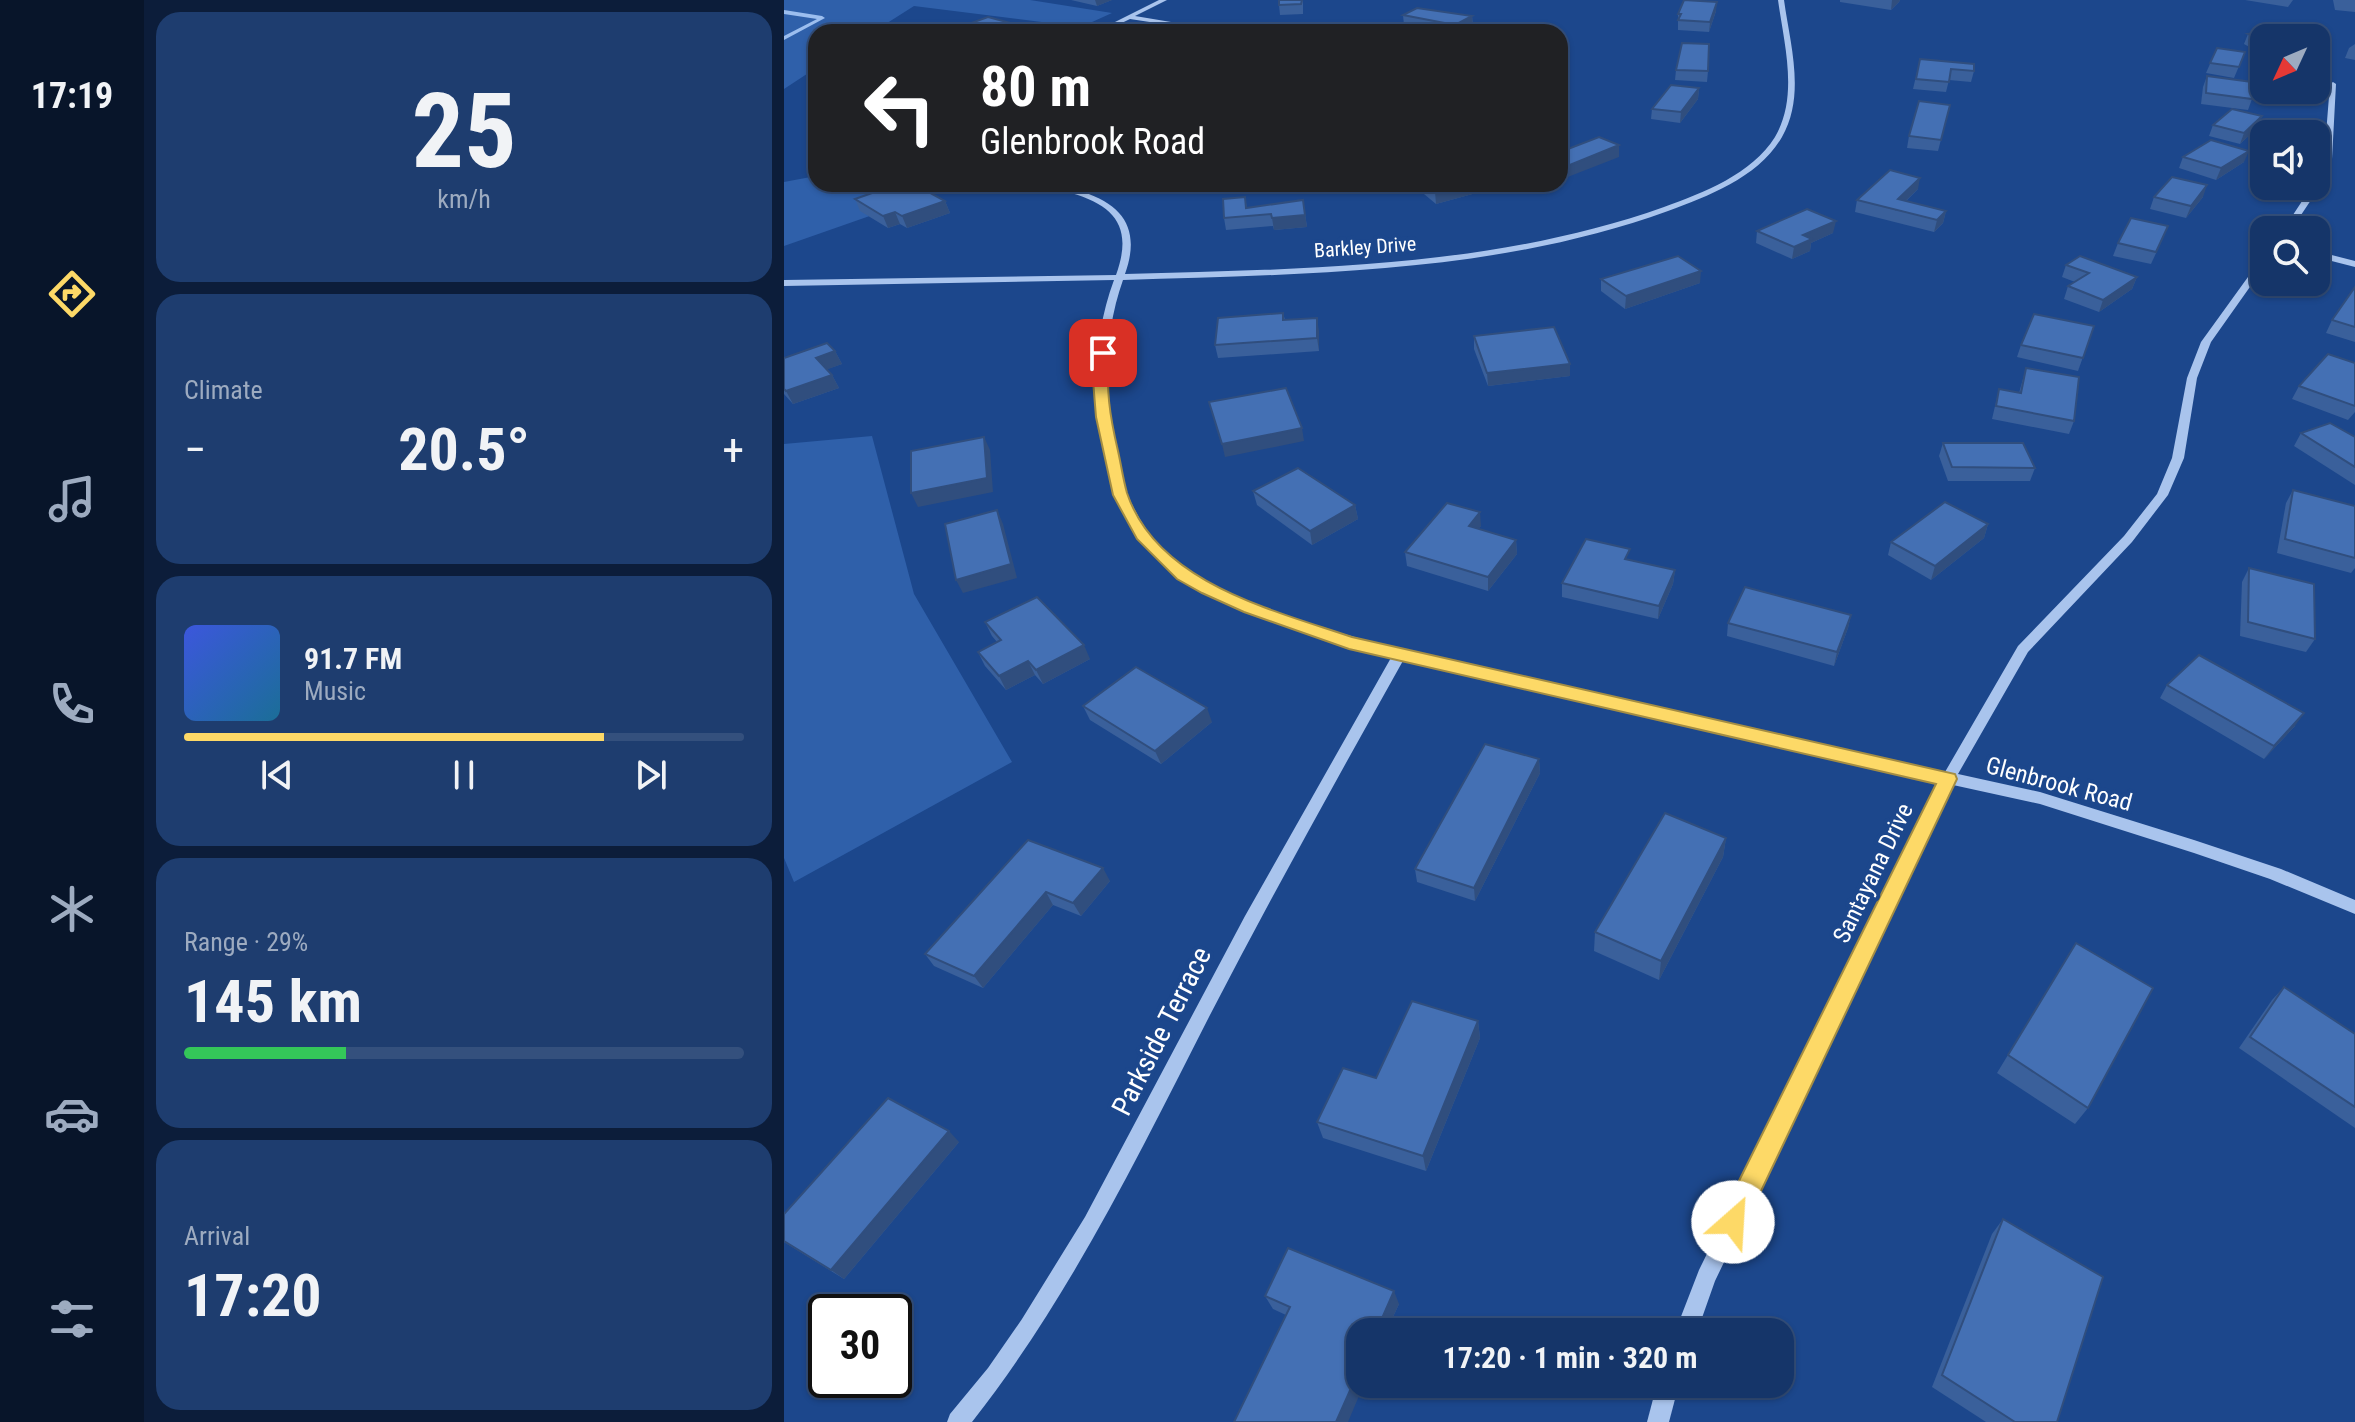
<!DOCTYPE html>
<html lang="en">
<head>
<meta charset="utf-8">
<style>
	body { margin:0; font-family:"Roboto Condensed",sans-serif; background:#1e3d6f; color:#f1f3f6; height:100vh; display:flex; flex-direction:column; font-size:30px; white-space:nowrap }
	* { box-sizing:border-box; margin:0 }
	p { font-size:26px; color:#9dabc0 }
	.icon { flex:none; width:44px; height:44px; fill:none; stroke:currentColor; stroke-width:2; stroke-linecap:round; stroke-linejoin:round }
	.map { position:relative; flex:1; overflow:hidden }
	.panel { display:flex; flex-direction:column; gap:12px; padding:12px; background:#0c1d3a; width:640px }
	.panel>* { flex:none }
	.hud { position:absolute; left:24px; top:24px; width:760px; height:168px; border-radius:24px; box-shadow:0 2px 6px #0004,0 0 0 2px #34507d; background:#202124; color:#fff; overflow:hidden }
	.needle { width:52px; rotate:226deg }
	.tools { position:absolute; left:1466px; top:24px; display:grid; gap:16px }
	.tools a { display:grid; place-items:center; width:80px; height:80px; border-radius:16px; background:#153569; box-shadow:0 2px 6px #0004,0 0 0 2px #34507d; font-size:40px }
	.speed { position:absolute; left:24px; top:1294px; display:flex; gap:16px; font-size:40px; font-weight:700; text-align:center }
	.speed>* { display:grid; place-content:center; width:104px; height:104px; border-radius:50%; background:#153569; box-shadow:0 2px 6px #0004,0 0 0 2px #34507d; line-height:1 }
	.speed .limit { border:4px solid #111; border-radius:12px; background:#fff; color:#111 }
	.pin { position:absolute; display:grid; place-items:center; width:68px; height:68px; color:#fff; margin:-34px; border-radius:16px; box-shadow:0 4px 12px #0006 }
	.me { position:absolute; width:88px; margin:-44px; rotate:26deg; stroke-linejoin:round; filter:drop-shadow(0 0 6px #0008) }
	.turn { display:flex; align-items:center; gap:28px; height:168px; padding:0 40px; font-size:36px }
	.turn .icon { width:104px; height:104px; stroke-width:2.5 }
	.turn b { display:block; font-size:56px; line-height:68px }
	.big { font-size:60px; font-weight:700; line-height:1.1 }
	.panel .widget { flex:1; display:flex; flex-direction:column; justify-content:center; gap:12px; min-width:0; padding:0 28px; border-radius:24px; background:#1e3d6f }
	.panel .dial { align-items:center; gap:0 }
	.dial b { font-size:104px; line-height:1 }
	.song { display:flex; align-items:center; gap:24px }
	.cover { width:96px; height:96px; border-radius:12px; background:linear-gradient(135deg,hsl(230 70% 55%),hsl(200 70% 35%)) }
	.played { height:8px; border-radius:4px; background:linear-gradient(90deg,#fdd967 75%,#34507d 75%) }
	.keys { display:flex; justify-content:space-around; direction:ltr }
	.heat { display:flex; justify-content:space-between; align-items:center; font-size:44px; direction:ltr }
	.charge { height:12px; border-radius:6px; background:linear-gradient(90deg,#34c759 29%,#34507d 0) }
	.trip { position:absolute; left:562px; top:1318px; width:448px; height:80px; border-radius:24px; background:#153569; box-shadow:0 2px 6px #0004,0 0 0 2px #34507d; font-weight:700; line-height:80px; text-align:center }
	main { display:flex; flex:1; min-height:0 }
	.tab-bar { display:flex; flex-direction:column; width:144px; justify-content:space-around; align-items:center; background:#08152a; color:#9dabc0 }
	.tab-bar .icon { width:56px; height:56px }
	.tab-bar .active { color:#fdd967 }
	.tab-bar b { font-size:36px; color:#f1f3f6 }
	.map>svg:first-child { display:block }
	.green { fill:#2f60aa }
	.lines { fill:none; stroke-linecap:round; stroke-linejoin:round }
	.stream { fill:#9cbeef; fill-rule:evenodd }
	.minor { fill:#a9c4ed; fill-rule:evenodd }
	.wall { fill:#3a609b }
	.shaded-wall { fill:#304e7e }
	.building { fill:#4470b4; stroke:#304e7e; stroke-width:2 }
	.route { fill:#fdd967; stroke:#a48d43; stroke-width:2 }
	.labels { text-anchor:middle; stroke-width:8; stroke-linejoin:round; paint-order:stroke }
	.far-street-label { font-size:20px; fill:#fff; stroke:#1c478c }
	.street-label { font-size:24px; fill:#fff; stroke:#1c478c }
	.near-street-label { font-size:28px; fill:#fff; stroke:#1c478c }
</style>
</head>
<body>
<main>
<nav class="tab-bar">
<b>17:19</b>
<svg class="icon active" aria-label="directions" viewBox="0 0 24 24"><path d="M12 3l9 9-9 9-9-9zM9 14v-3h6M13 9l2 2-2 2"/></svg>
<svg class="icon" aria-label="music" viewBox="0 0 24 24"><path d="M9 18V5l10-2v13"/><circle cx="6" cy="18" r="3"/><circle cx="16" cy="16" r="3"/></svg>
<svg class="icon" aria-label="phone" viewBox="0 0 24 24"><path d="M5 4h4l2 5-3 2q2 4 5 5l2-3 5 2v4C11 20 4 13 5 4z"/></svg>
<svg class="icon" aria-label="climate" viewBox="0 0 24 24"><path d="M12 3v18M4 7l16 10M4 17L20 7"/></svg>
<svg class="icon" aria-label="car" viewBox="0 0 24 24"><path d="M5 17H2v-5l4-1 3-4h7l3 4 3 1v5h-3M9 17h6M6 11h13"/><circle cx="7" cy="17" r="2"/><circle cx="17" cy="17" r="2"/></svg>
<svg class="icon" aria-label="filters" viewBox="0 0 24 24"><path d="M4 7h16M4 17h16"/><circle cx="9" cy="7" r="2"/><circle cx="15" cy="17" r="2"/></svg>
</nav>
<section class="panel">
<div class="widget dial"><b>25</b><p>km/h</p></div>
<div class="widget"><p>Climate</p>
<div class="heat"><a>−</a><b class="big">20.5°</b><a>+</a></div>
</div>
<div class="widget">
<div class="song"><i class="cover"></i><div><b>91.7 FM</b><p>Music</p></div></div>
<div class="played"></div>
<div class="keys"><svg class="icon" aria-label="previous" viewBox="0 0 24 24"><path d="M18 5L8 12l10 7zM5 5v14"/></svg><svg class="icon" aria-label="pause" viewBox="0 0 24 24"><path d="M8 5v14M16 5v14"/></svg><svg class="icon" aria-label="next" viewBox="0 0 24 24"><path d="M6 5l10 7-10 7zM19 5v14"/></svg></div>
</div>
<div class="widget"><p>Range · 29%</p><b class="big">145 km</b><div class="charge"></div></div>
<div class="widget"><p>Arrival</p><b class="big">17:20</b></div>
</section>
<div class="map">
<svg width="1571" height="1422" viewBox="0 0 1571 1422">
	<rect width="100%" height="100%" fill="#1c478c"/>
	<g class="green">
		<polygon points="0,0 246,0 328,13 297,27 130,6 89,32 32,32 32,68 0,89"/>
		<polygon points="32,176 32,184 177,184 0,246 0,182"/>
		<polygon points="88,436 130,594 228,762 10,882 0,858 0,444"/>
	</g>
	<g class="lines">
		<polygon class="stream" points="0,10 38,16 41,18 0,40 0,36 33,19 0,14"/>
		<g class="minor">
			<polygon points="375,0 383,0 351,16 447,32 431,32 346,19 319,32 311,32"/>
			<path d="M994 0H1000C1006 44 1022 95 998 137 975 177 925 196 884 211 710 274 521 274 339 280 310 361 317 485 379 550 415 588 469 605 518 621 625 656 737 675 847 700 952 724 1056 752 1161 772L1234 646 1340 536 1373 494 1388 458 1403 378 1417 342 1477 259 1480 258V267L1427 342 1413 378 1400 458 1384 495 1348 542 1244 652 1174 774 1256 792 1410 840 1497 869 1571 900V914L1486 879 1410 853 1256 804 1169 785 931 1281 913 1332H891L915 1270 1155 782 620 659C554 777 488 895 426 1015 354 1156 286 1297 188 1422H163L166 1414 204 1368 238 1319 301 1217 461 916 608 656C568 646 529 634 490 621 388 585 332 544 316 431 309 381 312 328 330 280L0 286V280L332 275C349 228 332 206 287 193 276 191 265 189 256 184 271 184 285 188 299 192 342 206 356 232 341 274 521 269 708 268 880 207 919 193 968 174 991 137 1015 96 1000 44 994 0Z"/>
			<polygon points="1549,82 1552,84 1548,159 1539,182 1507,230 1499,230 1528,186 1532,186 1532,179 1540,159 1546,84"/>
			<polygon points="1532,251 1571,261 1571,267 1532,257"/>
			<polygon points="873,1384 895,1384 885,1422 863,1422"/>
		</g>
	</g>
	<g class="wall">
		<polygon points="287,0 328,0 313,6"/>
		<polygon points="519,0 519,14 496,15 495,5"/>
		<polygon points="1056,0 1116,0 1115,2 1107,10 1056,2"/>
		<polygon points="1461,0 1509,0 1504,7"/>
		<polygon points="1549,0 1571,0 1571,12 1551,10"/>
		<polygon points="932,11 925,32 894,30 894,14"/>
		<polygon points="619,15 688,16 689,26 677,32 657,32 620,25"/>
		<polygon points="187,23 238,26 240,32 184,32 190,30"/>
		<polygon points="1464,34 1480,38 1480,55 1460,44"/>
		<polygon points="1571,44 1571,60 1561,58 1565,48"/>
		<polygon points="1433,48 1461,52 1450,78 1422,73"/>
		<polygon points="1136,59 1190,71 1187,82 1165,80 1162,92 1129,89"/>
		<polygon points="892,70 924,71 923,82 891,80"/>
		<polygon points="1423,76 1468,99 1464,110 1417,104 1419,87"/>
		<polygon points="915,88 914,99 896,123 867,119 868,109"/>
		<polygon points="1166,105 1154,151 1123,148 1125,136"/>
		<polygon points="1478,116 1474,127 1456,144 1425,136 1429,125"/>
		<polygon points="1399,157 1460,162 1432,180 1395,168"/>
		<polygon points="628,184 714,184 714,187 652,204"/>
		<polygon points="119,188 161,201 166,213 123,228 116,224 104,228 76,211 71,199 84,195 82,190"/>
		<polygon points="1134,189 1122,201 1162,211 1159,223 1150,232 1071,212 1073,200"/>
		<polygon points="461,197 463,208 519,200 523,227 490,230 489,226 442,230 440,218"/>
		<polygon points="1370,197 1419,197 1402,218 1366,209"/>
		<polygon points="973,231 1049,233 1027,243 1026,251 1008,259 972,243"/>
		<polygon points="1379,238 1367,264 1329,256 1334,243"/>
		<polygon points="1282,265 1353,277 1348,289 1315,312 1280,299 1284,286 1291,282 1278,277"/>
		<polygon points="817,279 916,283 841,309 817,291"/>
		<polygon points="1571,287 1571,342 1542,333 1548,320"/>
		<polygon points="499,313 501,320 535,331 535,351 434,358 431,345"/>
		<polygon points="1310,326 1294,371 1233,357 1237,345"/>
		<polygon points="690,336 786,376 704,386 690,349"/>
		<polygon points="51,351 58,364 43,369 48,375 55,388 9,404 0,394 0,358"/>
		<polygon points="1571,363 1571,412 1564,420 1508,399 1515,386"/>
		<polygon points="1242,368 1290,421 1285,434 1208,419 1215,389 1235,393"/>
		<polygon points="1517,433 1571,437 1571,485 1510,446"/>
		<polygon points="1159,443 1251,468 1246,481 1164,481 1155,456"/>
		<polygon points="1509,490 1571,506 1571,568 1567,573 1493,553 1502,503"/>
		<polygon points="469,491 571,505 574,519 528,545 473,505"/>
		<polygon points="1204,524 1200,538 1147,580 1104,555 1107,542"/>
		<polygon points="697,526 694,529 732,540 733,554 704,591 623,566 621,552"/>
		<polygon points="846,560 891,570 889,584 874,619 778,597 778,583"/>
		<polygon points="1465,568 1531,639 1522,652 1456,636 1458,582"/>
		<polygon points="1067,615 1064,628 1050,666 943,636 944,623"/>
		<polygon points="201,622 306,659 259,684 251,675 222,690 201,666 194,652 213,642 208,636"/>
		<polygon points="1383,685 1511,726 1480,759 1376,698"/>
		<polygon points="299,706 428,722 377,764 306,720"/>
		<polygon points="755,759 756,773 691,901 633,882 631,869"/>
		<polygon points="942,838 939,857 875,980 810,951 811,932"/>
		<polygon points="244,840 326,881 297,916 269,905 199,988 150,966 141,954"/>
		<polygon points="1292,943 1304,1108 1291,1124 1213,1073"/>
		<polygon points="1500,987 1571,1034 1571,1128 1455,1048 1488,1000"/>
		<polygon points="694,1021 696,1038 642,1171 539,1138 533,1122 592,1078"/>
		<polygon points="175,1142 60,1279 0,1242 0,1214"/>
		<polygon points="1219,1219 1273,1422 1202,1422 1148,1387 1208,1234"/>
		<polygon points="481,1296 615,1304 602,1332 576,1332 502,1315 489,1309"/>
	</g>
	<g class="shaded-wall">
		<polygon points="311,0 328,0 313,6"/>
		<polygon points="1108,0 1116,0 1115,2 1107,10"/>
		<polygon points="933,2 932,11 925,32 926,22"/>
		<polygon points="688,16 689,26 677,32 671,32 671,25"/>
		<polygon points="238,26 240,32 211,32"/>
		<polygon points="915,88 914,99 896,123 897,112"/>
		<polygon points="1478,116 1474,127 1456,144 1460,133"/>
		<polygon points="835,145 835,157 776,180 776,169"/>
		<polygon points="1465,151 1460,162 1432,180 1437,168"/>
		<polygon points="1136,178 1134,189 1111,211 1114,199"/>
		<polygon points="682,184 714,184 714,187 652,204 651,192"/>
		<polygon points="1423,185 1419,197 1402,218 1407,206"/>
		<polygon points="519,200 523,227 490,230 488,218"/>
		<polygon points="161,201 166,213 123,228 118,216"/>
		<polygon points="1162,211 1159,223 1150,232 1153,220"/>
		<polygon points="111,212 116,224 104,228 99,216"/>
		<polygon points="1052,221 1049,233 1027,243 1026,251 1008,259 1010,247 1019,235"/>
		<polygon points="917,271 916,283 841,309 842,296"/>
		<polygon points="1353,277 1348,289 1315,312 1319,300"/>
		<polygon points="533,318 535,331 535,351 533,338"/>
		<polygon points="51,351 58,364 39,371 32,358"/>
		<polygon points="786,364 786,376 704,386 703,373"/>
		<polygon points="48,375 55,388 9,404 2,391"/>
		<polygon points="518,428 520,441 441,457 438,444"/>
		<polygon points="200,437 206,450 209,492 134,507 127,493"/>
		<polygon points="571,505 574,519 528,545 526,531"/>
		<polygon points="213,510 219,524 233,578 179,593 172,580"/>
		<polygon points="696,512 697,526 686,540 685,526"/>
		<polygon points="1204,524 1200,538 1147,580 1151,566"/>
		<polygon points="732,540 733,554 704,591 704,577"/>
		<polygon points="891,570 889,584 874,619 875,606"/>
		<polygon points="1067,615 1064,628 1050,666 1053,652"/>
		<polygon points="300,645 306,659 259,684 252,670"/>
		<polygon points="244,661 251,675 222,690 215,676"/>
		<polygon points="423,708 428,722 377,764 371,751"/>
		<polygon points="1520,713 1511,726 1480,759 1490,746"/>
		<polygon points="755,759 756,773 691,901 690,888"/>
		<polygon points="942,838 939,857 875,980 877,961"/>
		<polygon points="319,868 326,881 297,916 289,903"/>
		<polygon points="262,892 269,905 199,988 190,976"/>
		<polygon points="694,1021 696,1038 642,1171 639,1156"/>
		<polygon points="165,1131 175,1142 60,1279 47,1270"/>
		<polygon points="610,1291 615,1304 602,1332 592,1332"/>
		<polygon points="576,1368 576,1384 580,1384 564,1422 552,1422"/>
	</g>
	<g class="building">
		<polygon points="495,0 518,0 517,4 495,5"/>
		<polygon points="900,0 933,2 926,22 894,20 897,14 894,14"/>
		<polygon points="633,8 688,16 671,25 619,15"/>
		<polygon points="204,17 238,26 211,32 184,32 199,26 187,23"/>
		<polygon points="1504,31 1517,38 1480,38 1480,42 1464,34"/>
		<polygon points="898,43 925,44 924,71 892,70"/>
		<polygon points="1433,48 1461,52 1455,67 1426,63"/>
		<polygon points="1136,59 1190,64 1190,71 1167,69 1165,82 1132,79"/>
		<polygon points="1423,76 1468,82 1468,99 1422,93"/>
		<polygon points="887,85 915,88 897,112 868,109"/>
		<polygon points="1135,101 1166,105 1157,140 1125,136"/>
		<polygon points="1448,109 1478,116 1460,133 1429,125"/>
		<polygon points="815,137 835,145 776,169 776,152"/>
		<polygon points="1427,140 1465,151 1437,168 1399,157"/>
		<polygon points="1106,170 1136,178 1114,199 1162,211 1153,220 1073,200"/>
		<polygon points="1388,177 1423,185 1407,206 1370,197"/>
		<polygon points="100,184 112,184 119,188 132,185 161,201 118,216 111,212 99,216 71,199 88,193 82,190"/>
		<polygon points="640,184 682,184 651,192"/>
		<polygon points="461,197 462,208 519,200 521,215 488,218 487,214 440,218 439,199"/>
		<polygon points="1023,209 1052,221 1019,235 1028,239 1010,247 973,231"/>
		<polygon points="1347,218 1384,226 1372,252 1334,243"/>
		<polygon points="894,256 917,271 842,296 817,279"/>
		<polygon points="1296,256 1353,277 1319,300 1284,286 1305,273 1282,265"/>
		<polygon points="1571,287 1571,327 1548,320"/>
		<polygon points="499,313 499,320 533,318 533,338 431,345 434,318"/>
		<polygon points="1250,314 1310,326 1299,358 1237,345"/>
		<polygon points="770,327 786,364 703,373 690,336"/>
		<polygon points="43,343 51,351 32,358 48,375 2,391 0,389 0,358"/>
		<polygon points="1544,354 1571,363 1571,406 1515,386"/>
		<polygon points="1242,368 1295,377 1290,421 1212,406 1215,389 1237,393"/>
		<polygon points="502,388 518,428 438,444 425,402"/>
		<polygon points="1546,423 1571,437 1571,467 1517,433"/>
		<polygon points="200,437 203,478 127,493 127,451"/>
		<polygon points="1159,443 1239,443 1251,468 1168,467"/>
		<polygon points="514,468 571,505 526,531 469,491"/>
		<polygon points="1509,490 1571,506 1571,558 1501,539"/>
		<polygon points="1161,502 1204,524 1151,566 1107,542"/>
		<polygon points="663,503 696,512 685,526 732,540 704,577 621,552"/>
		<polygon points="213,510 227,564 172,580 161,524"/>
		<polygon points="802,539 846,549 841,559 891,570 875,606 778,583"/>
		<polygon points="1465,568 1530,584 1531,639 1464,622"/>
		<polygon points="961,587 1067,615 1053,652 944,623"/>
		<polygon points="253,597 300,645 252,670 244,661 215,676 194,652 217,640 201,622"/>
		<polygon points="1415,655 1520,713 1490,746 1383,685"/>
		<polygon points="352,667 423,708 371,751 299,706"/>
		<polygon points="701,744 755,759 690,888 631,869"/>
		<polygon points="881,813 942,838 877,961 811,932"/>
		<polygon points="244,840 319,868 289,903 262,892 190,976 141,954"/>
		<polygon points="1292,943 1369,988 1304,1108 1224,1055"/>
		<polygon points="1500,987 1571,1034 1571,1107 1466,1037"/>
		<polygon points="628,1001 694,1021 639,1156 533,1122 559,1068 592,1078"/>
		<polygon points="104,1098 165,1131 47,1270 0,1241 0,1214"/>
		<polygon points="1219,1219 1319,1277 1273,1422 1231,1422 1158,1375"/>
		<polygon points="504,1248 610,1291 592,1332 576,1332 576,1368 552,1422 450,1422 506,1307 481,1296"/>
	</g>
	<path class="route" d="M319 349 326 353C321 387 326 417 334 451 337 464 339 479 343 493 373 583 489 610 568 637L1171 774 1173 779 958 1231 949 1235 939 1231 936 1222 939 1213 1152 784 565 649 460 612 418 593 393 579 353 539 329 495 312 417 309 380 313 353Z"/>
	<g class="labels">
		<g class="far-street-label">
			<text transform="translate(581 247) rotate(-4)" y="7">Barkley Drive</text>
		</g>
		<g class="street-label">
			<text transform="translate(1275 784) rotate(15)" y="8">Glenbrook Road</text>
			<text transform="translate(1089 873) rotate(-64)" y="8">Santayana Drive</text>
		</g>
		<g class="near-street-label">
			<text transform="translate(377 1031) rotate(-63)" y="10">Parkside Terrace</text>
		</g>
	</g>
</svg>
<div class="tools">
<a><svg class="needle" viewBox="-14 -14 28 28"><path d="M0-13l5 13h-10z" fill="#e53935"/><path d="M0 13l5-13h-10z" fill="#9dabc0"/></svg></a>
<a><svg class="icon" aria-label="sound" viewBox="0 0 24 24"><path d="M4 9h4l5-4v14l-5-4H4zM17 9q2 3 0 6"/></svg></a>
<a><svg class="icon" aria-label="search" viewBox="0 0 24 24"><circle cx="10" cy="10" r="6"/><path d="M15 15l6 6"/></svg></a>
</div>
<div class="speed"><div class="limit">30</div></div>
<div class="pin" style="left:319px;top:353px;background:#d93025"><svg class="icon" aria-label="arrive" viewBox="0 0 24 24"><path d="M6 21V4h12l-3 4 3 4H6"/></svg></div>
<svg class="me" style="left:949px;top:1222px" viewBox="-20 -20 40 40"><circle r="19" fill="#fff"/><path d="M0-13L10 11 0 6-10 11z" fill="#fdd967"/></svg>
<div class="trip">17:20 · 1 min · 320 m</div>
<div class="hud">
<div class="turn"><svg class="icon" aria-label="left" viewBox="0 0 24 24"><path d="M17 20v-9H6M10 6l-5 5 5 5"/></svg><div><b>80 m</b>Glenbrook Road</div></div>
</div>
</div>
</main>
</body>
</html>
